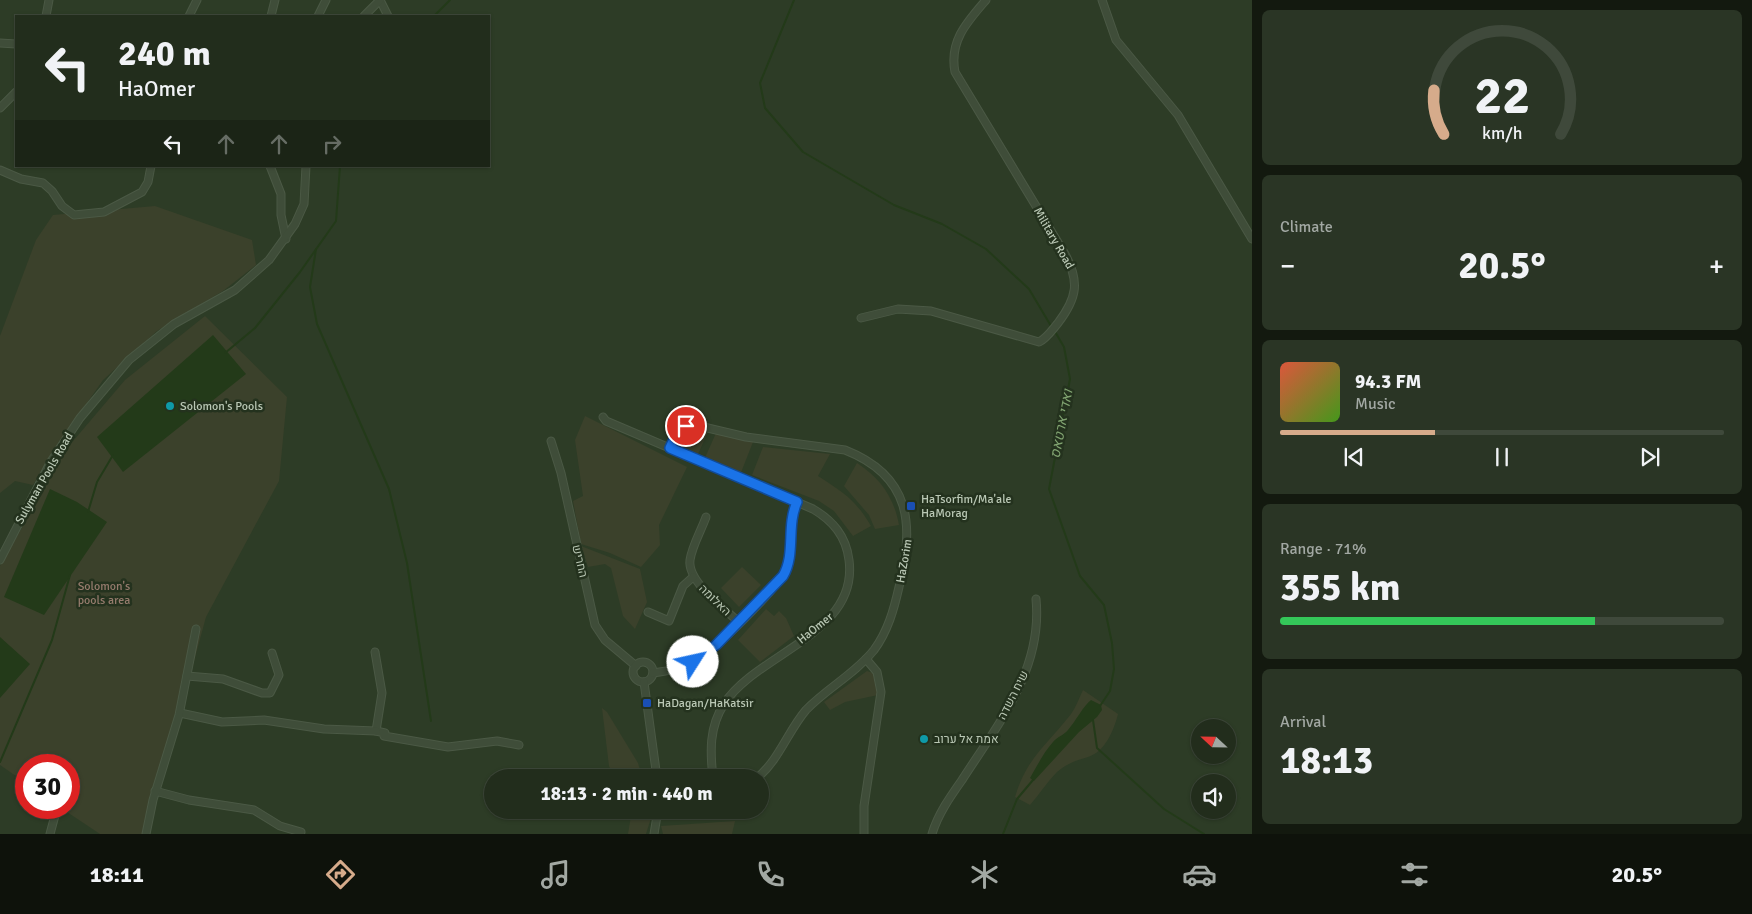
<!DOCTYPE html>
<html lang="en">
<head>
<meta charset="utf-8">
<style>
	body { margin:0; font-family:Signika,Heebo,sans-serif; background:#2a3525; color:#f1f3f6; height:100vh; display:flex; flex-direction:column; font-size:19px; white-space:nowrap }
	* { box-sizing:border-box; margin:0 }
	p { font-size:16px; color:#a2a8a3 }
	.icon { flex:none; width:28px; height:28px; fill:none; stroke:currentColor; stroke-width:2; stroke-linecap:round; stroke-linejoin:round }
	.map { position:relative; flex:1; overflow:hidden }
	.details { display:flex; flex-direction:column; gap:10px; padding:10px; background:#13190f; width:500px }
	.details>* { flex:none }
	.banner { position:absolute; left:15px; top:15px; width:475px; height:152px; border-radius:0px; box-shadow:0 1px 4px #0004,0 0 0 1px #3f493b; background:#222d1c; color:#f1f3f6; overflow:hidden }
	.needle { width:32px; rotate:292deg }
	.tools { position:absolute; left:1191px; top:719px; display:grid; gap:10px }
	.tools a { display:grid; place-items:center; width:45px; height:45px; border-radius:50%; background:#222d1c; box-shadow:0 1px 4px #0004,0 0 0 1px #3f493b; font-size:25px }
	.speed { position:absolute; left:15px; top:754px; display:flex; gap:10px; font-size:25px; font-weight:700; text-align:center }
	.speed>* { display:grid; place-content:center; width:65px; height:65px; border-radius:50%; background:#222d1c; box-shadow:0 1px 4px #0004,0 0 0 1px #3f493b; line-height:1 }
	.speed .limit { border:8px solid #d22; background:#fff; color:#111 }
	.pin { position:absolute; display:grid; place-items:center; width:42px; height:42px; color:#fff; margin:-21px; border:2px solid #fff; border-radius:50%; box-shadow:0 1px 5px #0007 }
	.me { position:absolute; width:55px; margin:-28px; rotate:55deg; stroke-linejoin:round; filter:drop-shadow(0 0 4px #0008) }
	.turn { display:flex; align-items:center; gap:18px; height:105px; padding:0 20px; font-size:22px }
	.turn .icon { width:65px; height:65px; stroke-width:2.5 }
	.turn b { display:block; font-size:35px; line-height:42px }
	.lanes { display:flex; align-items:center; height:48px; padding:0 20px; background:#0003; justify-content:center; gap:25px; direction:ltr }
	.lanes .off { opacity:.35 }
	.big { font-size:38px; font-weight:700; line-height:1.1 }
	.details .widget { flex:1; display:flex; flex-direction:column; justify-content:center; gap:8px; min-width:0; padding:0 18px; border-radius:8px; background:#2a3525 }
	.details .dial { align-items:center; gap:0 }
	.dial svg { height:130px; overflow:visible; fill:none; stroke:#3f493b; stroke-width:7; stroke-linecap:round; text-anchor:middle }
	.dial text { fill:#f1f3f6; stroke:none }
	.song { display:flex; align-items:center; gap:15px }
	.cover { width:60px; height:60px; border-radius:8px; background:linear-gradient(135deg,hsl(10 70% 55%),hsl(100 70% 35%)) }
	.played { height:5px; border-radius:2px; background:linear-gradient(90deg,#d6ab8b 35%,#3f493b 35%) }
	.keys { display:flex; justify-content:space-around; direction:ltr }
	.heat { display:flex; justify-content:space-between; align-items:center; font-size:28px; direction:ltr }
	.charge { height:8px; border-radius:4px; background:linear-gradient(90deg,#34c759 71%,#3f493b 0) }
	.trip { position:absolute; left:484px; top:769px; width:285px; height:50px; border-radius:25px; background:#222d1c; box-shadow:0 1px 4px #0004,0 0 0 1px #3f493b; font-weight:700; line-height:50px; text-align:center }
	.tab-bar { display:flex; height:80px; justify-content:space-around; align-items:center; background:#0e120b; color:#a2a8a3 }
	.tab-bar .icon { width:35px; height:35px }
	.tab-bar .on { color:#d6ab8b }
	.tab-bar b { font-size:22px; color:#f1f3f6 }
	main { display:flex; flex:1; min-height:0 }
	.map>svg:first-child { display:block }
	.green { fill:#3b412b }
	.water { fill:#233a19 }
	.lines { fill:none; stroke-linecap:round; stroke-linejoin:round }
	.stream { stroke:#233a19; stroke-width:2 }
	.minor-casing { stroke:#4b5945; stroke-width:9 }
	.minor { stroke:#3f4d39; stroke-width:7 }
	.route-casing { stroke:#114b97; stroke-width:12 }
	.route { stroke:#1a73e8; stroke-width:9 }
	.culture-dot { fill:#0f9aa8; stroke:#24321e; stroke-width:2 }
	.transit-dot { fill:#1a4fb4; stroke:#24321e; stroke-width:2 }
	.labels { text-anchor:middle; stroke-width:5; stroke-linejoin:round; paint-order:stroke }
	.street-label { font-size:12px; fill:#bac8b5; stroke:#24321e }
	.poi-label { font-size:12px; fill:#bac8b5; stroke:#24321e; text-anchor:start }
	.park-label { font-size:12px; fill:#977c6e; stroke:#24321e }
	.water-label { font-size:14px; font-style:italic; fill:#81a471; stroke:#24321e }
</style>
</head>
<body>
<main>
<div class="map">
<svg width="1252" height="834" viewBox="0 0 1252 834">
	<rect width="100%" height="100%" fill="#2d3c26"/>
	<g class="green">
		<polygon points="155,206 252,240 256,265 223,291 157,331 103,380 50,456 33,485 15,481 0,493 0,336 36,240 53,215"/>
		<polygon points="205,316 287,397 279,481 206,617 147,834 100,834 61,808 69,808 69,765 26,765 26,783 0,765 0,566 68,447 125,380"/>
		<polygon points="585,416 687,467 659,525 660,545 641,567 610,553 581,544 573,501 583,496 575,440"/>
		<polygon points="691,430 708,432 698,454 678,445"/>
		<polygon points="716,433 753,442 740,475 704,460"/>
		<path d="M763 447 830 454 818 476C844 493 855 499 871 526L853 536 834 511 819 501 752 475Z"/>
		<path d="M857 463C880 478 894 497 899 525L875 529 869 515 844 486Z"/>
		<polygon points="581,546 640,569 647,602 635,629 623,616 611,568 605,564 588,567"/>
		<polygon points="742,567 761,585 739,607 721,588"/>
		<polygon points="766,609 774,616 779,611 786,618 794,636 760,662 738,640"/>
		<polygon points="867,671 873,673 878,695 845,702 830,710 824,702"/>
		<path d="M1083 690 1118 714C1114 730 1105 752 1088 757 1077 760 1066 764 1057 772 1047 782 1039 795 1030 805L1015 797C1027 757 1047 745 1071 714 1076 707 1079 698 1083 690Z"/>
		<polygon points="602,708 607,712 638,763 642,777 614,777 609,766"/>
		<polygon points="632,810 650,810 651,818 646,834 628,834"/>
		<polygon points="735,821 732,834 663,834 661,826"/>
	</g>
	<g class="water">
		<polygon points="213,335 246,374 123,472 97,437"/>
		<polygon points="50,489 77,502 107,522 44,615 4,597"/>
		<polygon points="0,637 30,664 0,698"/>
		<path d="M1091 700 1101 705 1102 710 1097 717 1079 732 1034 781 1030 778C1037 766 1044 752 1053 742 1057 737 1064 735 1068 730 1075 722 1084 705 1091 700Z"/>
	</g>
	<g class="lines">
		<g class="stream">
			<polyline points="794,0 760,83 765,108 803,152 894,205 942,224 986,249 1029,289 1051,326"/>
			<polyline points="434,16 450,0"/>
			<polyline points="316,249 310,287 317,324 389,489 407,563 431,721"/>
			<polyline points="1054,330 1064,347 1070,379 1049,489 1080,576 1104,605 1112,643 1114,669 1110,691 1100,706"/>
			<polyline points="225,353 255,328 300,272 336,221 340,166"/>
			<polyline points="88,512 97,482 113,455"/>
			<polyline points="1093,720 1097,748 1164,809 1204,834"/>
			<polyline points="0,762 52,640 70,575"/>
			<polyline points="1003,834 1017,799 1033,780"/>
		</g>
		<defs>
			<g id="minor">
				<polyline points="380,0 388,16"/>
				<polyline points="1102,0 1116,40 1178,115 1252,239"/>
				<polyline points="46,16 49,0"/>
				<polyline points="189,16 197,0"/>
				<polyline points="271,16 275,0"/>
				<polyline points="318,16 326,0"/>
				<polyline points="364,16 380,0"/>
				<polyline points="0,43 16,44"/>
				<polyline points="0,108 16,92"/>
				<polyline points="270,166 281,194 281,215 286,239"/>
				<polyline points="0,170 21,179 43,183 52,191 62,206 74,215 104,212 142,192 148,182 151,166"/>
				<path d="M861 318 898 309 931 311 1039 342C1047 338 1052 330 1058 323 1077 298 1080 282 1065 254L955 72C949 41 967 22 986 0"/>
				<path d="M603 417 606 421 813 509C833 521 846 536 849 560 859 634 757 653 724 704 709 727 710 752 713 778"/>
				<polyline points="551,441 561,473 595,625 605,640 636,666"/>
				<path d="M670 448 680 430 686 426 695 425 746 437 845 450C911 476 915 525 899 587 894 609 888 631 874 650 855 674 827 688 806 710 788 731 779 760 757 778"/>
				<path d="M706 517C701 531 692 546 690 560 687 581 724 609 739 622"/>
				<polyline points="0,560 50,463 80,418 129,360 174,324 235,290 269,260 295,224 304,204 306,166"/>
				<polyline points="648,612 669,621 683,586 693,577"/>
				<polyline points="375,652 382,693 376,731 385,733 384,736 448,747 497,741 519,745"/>
				<circle cx="643" cy="672" r="10"/>
				<path d="M653 673C667 671 681 669 694 662 714 651 780 587 787 567 795 546 787 522 797 502"/>
				<polyline points="187,676 223,679 262,693 270,693 279,675 272,653"/>
				<polyline points="644,682 657,778"/>
				<polyline points="180,713 222,722 264,720 324,729 376,731"/>
				<polyline points="155,791 189,800 254,810 280,826 301,832"/>
				<polyline points="50,834 57,808"/>
				<polyline points="146,834 153,800 179,715 196,629"/>
				<polyline points="654,834 658,810"/>
				<polyline points="864,834 864,806 881,692 877,672 866,659"/>
				<path d="M932 834C938 814 950 797 962 780 998 724 1043 670 1036 599"/>
			</g>
		</defs>
		<use href="#minor" class="minor-casing"/>
		<use href="#minor" class="minor"/>
	</g>
	<g class="lines">
		<defs>
			<path id="route" d="M686 426 677 433 670 448 797 502C786 526 796 554 783 576L716 645 693 662"/>
		</defs>
		<use href="#route" class="route-casing"/>
		<use href="#route" class="route"/>
	</g>
	<g class="culture-dot">
		<circle cx="170" cy="406" r="5"/>
		<circle cx="924" cy="739" r="5"/>
	</g>
	<g class="transit-dot">
		<rect x="906" y="501" width="10" height="10" rx="2.5"/>
		<rect x="642" y="698" width="10" height="10" rx="2.5"/>
	</g>
	<g class="labels">
		<g class="street-label">
			<text transform="translate(1054 238) rotate(60)" y="4">Military Road</text>
			<text transform="translate(44 478) rotate(-60)" y="4">Sulyman Pools Road</text>
			<text transform="translate(580 561) rotate(77)" y="4">החריש</text>
			<text transform="translate(904 561) rotate(-80)" y="4">HaZorim</text>
			<text transform="translate(715 600) rotate(44)" y="4">האלומה</text>
			<text transform="translate(815 628) rotate(-39)" y="4">HaOmer</text>
			<text transform="translate(1013 695) rotate(-63)" y="4">שיח השדה</text>
		</g>
		<g class="poi-label">
			<text x="180" y="410">Solomon's Pools</text>
			<text x="921" y="503">HaTsorfim/Ma'ale<tspan x="921" dy="14">HaMorag</tspan></text>
			<text x="657" y="707">HaDagan/HaKatsir</text>
			<text x="934" y="743">אמת אל ערוב</text>
		</g>
		<g class="park-label">
			<text x="104" y="590">Solomon's<tspan x="104" dy="14">pools area</tspan></text>
		</g>
		<g class="water-label">
			<text transform="translate(1061 424) rotate(-79)" y="5">ואדי ארטאס</text>
		</g>
	</g>
</svg>
<div class="tools">
<a><svg class="needle" viewBox="-14 -14 28 28"><path d="M0-13l5 13h-10z" fill="#e53935"/><path d="M0 13l5-13h-10z" fill="#a2a8a3"/></svg></a>
<a><svg class="icon" aria-label="sound" viewBox="0 0 24 24"><path d="M4 9h4l5-4v14l-5-4H4zM17 9q2 3 0 6"/></svg></a>
</div>
<div class="speed"><div class="limit">30</div></div>
<div class="pin" style="left:686px;top:426px;background:#d93025"><svg class="icon" aria-label="arrive" viewBox="0 0 24 24"><path d="M6 21V4h12l-3 4 3 4H6"/></svg></div>
<svg class="me" style="left:693px;top:662px" viewBox="-20 -20 40 40"><circle r="19" fill="#fff"/><path d="M0-13L10 11 0 6-10 11z" fill="#1a73e8"/></svg>
<div class="trip">18:13 · 2 min · 440 m</div>
<div class="banner">
<div class="turn"><svg class="icon" aria-label="left" viewBox="0 0 24 24"><path d="M17 20v-9H6M10 6l-5 5 5 5"/></svg><div><b>240 m</b>HaOmer</div></div>
<div class="lanes"><svg class="icon" aria-label="left" viewBox="0 0 24 24"><path d="M17 20v-9H6M10 6l-5 5 5 5"/></svg><svg class="icon off" aria-label="ahead" viewBox="0 0 24 24"><path d="M12 20V5M6 11l6-6 6 6"/></svg><svg class="icon off" aria-label="ahead" viewBox="0 0 24 24"><path d="M12 20V5M6 11l6-6 6 6"/></svg><svg class="icon off" aria-label="right" viewBox="0 0 24 24"><path d="M7 20v-9h11M14 6l5 5-5 5"/></svg></div>
</div>
</div>
<section class="details">
<div class="widget dial"><svg viewBox="0 0 100 80">
<path d="M14 69A42 42 0 1 1 86 69"/>
<path d="M14 69A42 42 0 0 1 8 42" stroke="#d6ab8b"/>
<text x="50" y="56" font-size="32" font-weight="700">22</text>
<text x="50" y="72" font-size="11">km/h</text>
</svg></div>
<div class="widget"><p>Climate</p>
<div class="heat"><a>−</a><b class="big">20.5°</b><a>+</a></div>
</div>
<div class="widget">
<div class="song"><i class="cover"></i><div><b>94.3 FM</b><p>Music</p></div></div>
<div class="played"></div>
<div class="keys"><svg class="icon" aria-label="previous" viewBox="0 0 24 24"><path d="M18 5L8 12l10 7zM5 5v14"/></svg><svg class="icon" aria-label="pause" viewBox="0 0 24 24"><path d="M8 5v14M16 5v14"/></svg><svg class="icon" aria-label="next" viewBox="0 0 24 24"><path d="M6 5l10 7-10 7zM19 5v14"/></svg></div>
</div>
<div class="widget"><p>Range · 71%</p><b class="big">355 km</b><div class="charge"></div></div>
<div class="widget"><p>Arrival</p><b class="big">18:13</b></div>
</section>
</main>
<nav class="tab-bar">
<b>18:11</b>
<svg class="icon on" aria-label="directions" viewBox="0 0 24 24"><path d="M12 3l9 9-9 9-9-9zM9 14v-3h6M13 9l2 2-2 2"/></svg>
<svg class="icon" aria-label="music" viewBox="0 0 24 24"><path d="M9 18V5l10-2v13"/><circle cx="6" cy="18" r="3"/><circle cx="16" cy="16" r="3"/></svg>
<svg class="icon" aria-label="phone" viewBox="0 0 24 24"><path d="M5 4h4l2 5-3 2q2 4 5 5l2-3 5 2v4C11 20 4 13 5 4z"/></svg>
<svg class="icon" aria-label="climate" viewBox="0 0 24 24"><path d="M12 3v18M4 7l16 10M4 17L20 7"/></svg>
<svg class="icon" aria-label="car" viewBox="0 0 24 24"><path d="M5 17H2v-5l4-1 3-4h7l3 4 3 1v5h-3M9 17h6M6 11h13"/><circle cx="7" cy="17" r="2"/><circle cx="17" cy="17" r="2"/></svg>
<svg class="icon" aria-label="filters" viewBox="0 0 24 24"><path d="M4 7h16M4 17h16"/><circle cx="9" cy="7" r="2"/><circle cx="15" cy="17" r="2"/></svg>
<b>20.5°</b>
</nav>
</body>
</html>
